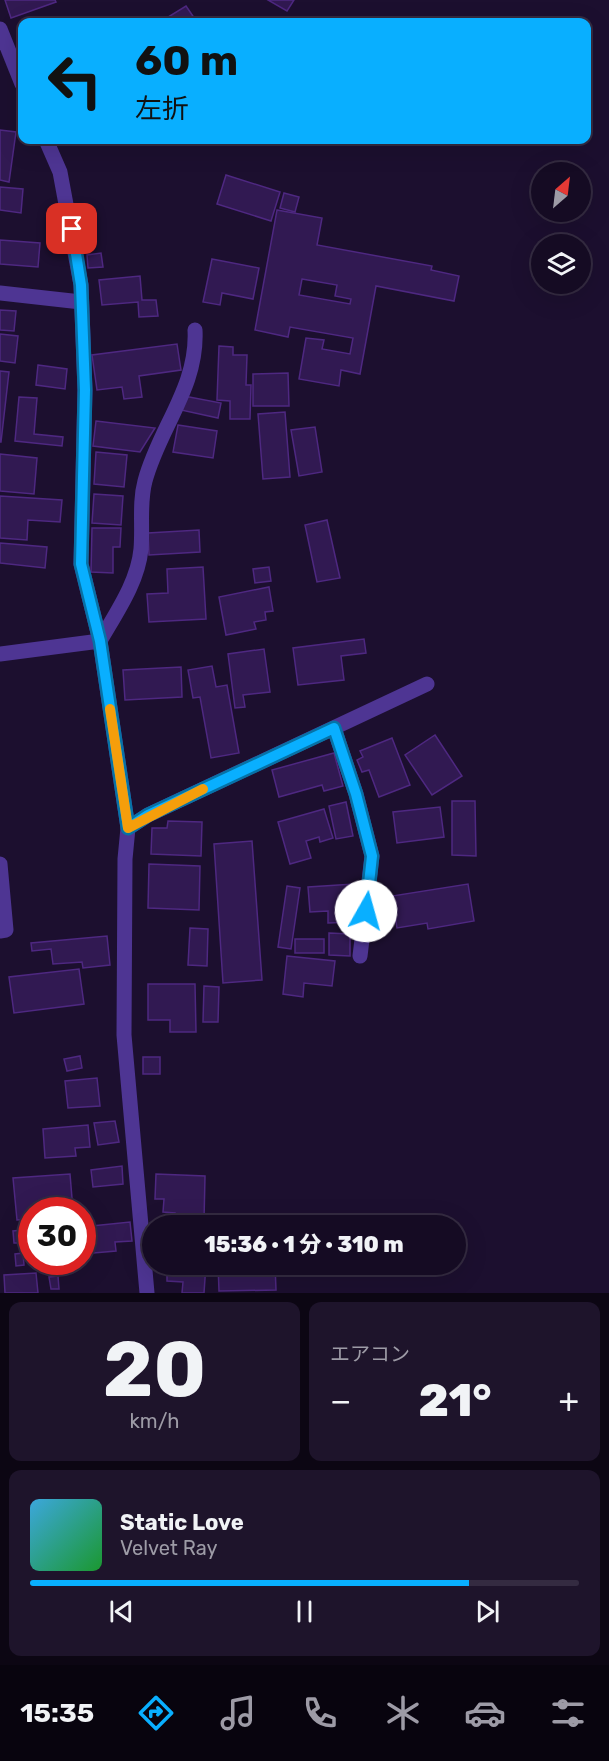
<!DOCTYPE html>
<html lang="ja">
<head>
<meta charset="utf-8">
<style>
	body { margin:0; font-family:Rubik,"Noto Sans JP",sans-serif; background:#1e142b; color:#f1f3f6; height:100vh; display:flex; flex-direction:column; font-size:22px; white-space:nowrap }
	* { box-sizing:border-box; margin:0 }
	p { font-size:20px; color:#9d9ba6 }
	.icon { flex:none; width:33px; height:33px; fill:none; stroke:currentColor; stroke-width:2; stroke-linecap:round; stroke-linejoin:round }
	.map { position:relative; height:1293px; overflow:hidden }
	.drawer { display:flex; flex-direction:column; gap:9px; padding:9px; background:#0c0613; flex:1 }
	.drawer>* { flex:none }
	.guide { position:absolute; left:18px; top:18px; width:573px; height:126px; border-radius:12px; box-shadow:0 6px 24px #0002,0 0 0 2px #342b41; background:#09afff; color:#111; overflow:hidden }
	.needle { width:39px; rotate:28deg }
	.controls { position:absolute; left:531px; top:162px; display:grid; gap:12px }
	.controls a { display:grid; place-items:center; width:60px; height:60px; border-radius:50%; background:#150b23; box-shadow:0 6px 24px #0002,0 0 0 2px #342b41; font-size:30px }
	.speed { position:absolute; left:18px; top:1197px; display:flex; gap:12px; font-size:30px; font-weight:700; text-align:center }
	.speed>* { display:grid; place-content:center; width:78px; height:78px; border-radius:50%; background:#150b23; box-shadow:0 6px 24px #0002,0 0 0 2px #342b41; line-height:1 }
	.speed .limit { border:9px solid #d22; background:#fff; color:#111 }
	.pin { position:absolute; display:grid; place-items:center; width:51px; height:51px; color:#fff; margin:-26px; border-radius:12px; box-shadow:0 3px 9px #0006 }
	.me { position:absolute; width:66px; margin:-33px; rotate:7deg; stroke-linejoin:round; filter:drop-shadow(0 0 4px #0008) }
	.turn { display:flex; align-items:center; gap:21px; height:126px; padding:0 18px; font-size:27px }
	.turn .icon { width:78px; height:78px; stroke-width:2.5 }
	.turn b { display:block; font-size:42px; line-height:51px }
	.big { font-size:45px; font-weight:800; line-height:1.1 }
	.drawer .tile { flex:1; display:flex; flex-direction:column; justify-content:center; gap:9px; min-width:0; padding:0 21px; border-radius:12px; background:#1e142b }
	.drawer .dial { align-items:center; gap:0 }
	.dial b { font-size:78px; line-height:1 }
	.song { display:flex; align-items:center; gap:18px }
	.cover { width:72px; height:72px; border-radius:9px; background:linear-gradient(135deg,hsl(200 70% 55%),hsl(130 70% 35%)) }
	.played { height:6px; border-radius:3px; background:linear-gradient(90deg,#09afff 80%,#342b41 80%) }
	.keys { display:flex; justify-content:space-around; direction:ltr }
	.heat { display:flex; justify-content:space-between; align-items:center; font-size:33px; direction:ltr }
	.drawer .tiles { flex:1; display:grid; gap:9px; grid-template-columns:1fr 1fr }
	.tile:last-child { grid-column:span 2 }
	.trip { position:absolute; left:142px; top:1215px; width:324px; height:60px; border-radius:30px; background:#150b23; box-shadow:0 6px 24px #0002,0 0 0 2px #342b41; font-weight:800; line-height:60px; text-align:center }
	.tab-bar { display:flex; height:96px; justify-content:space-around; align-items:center; background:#08040e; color:#9d9ba6 }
	.tab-bar .icon { width:42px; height:42px }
	.tab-bar .on { color:#09afff }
	.tab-bar b { font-size:27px; color:#f1f3f6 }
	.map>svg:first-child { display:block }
	.building { fill:#311952; stroke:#4e2881; stroke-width:1.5; fill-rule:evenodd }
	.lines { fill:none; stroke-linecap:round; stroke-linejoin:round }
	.minor { stroke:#4e3593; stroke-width:15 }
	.route-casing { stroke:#0672a6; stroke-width:15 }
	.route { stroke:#09afff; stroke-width:10 }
	.slow { stroke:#f59e0b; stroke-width:10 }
</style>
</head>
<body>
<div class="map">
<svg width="609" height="1293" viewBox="0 0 609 1293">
	<rect width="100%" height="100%" fill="#1c0f2f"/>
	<g class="building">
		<polygon points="5,0 55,0 56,2 11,18"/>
		<polygon points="268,0 294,0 287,11"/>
		<polygon points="186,6 197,22 160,22"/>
		<polygon points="0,130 16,132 9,182 0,180"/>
		<polygon points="226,175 280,192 271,221 217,204"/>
		<polygon points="0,187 23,189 21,213 0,210"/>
		<polygon points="284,193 299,197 295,212 280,208"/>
		<path d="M277 210 322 218 317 245 432 266 431 270 459 276 454 301 376 286 360 374 341 370 339 386 299 379 306 338 324 340 322 349 350 354 353 338 290 327 288 337 255 330ZM302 279 337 285 335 296 351 299 350 304 299 295Z"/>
		<polygon points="0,240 40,243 38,267 0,264"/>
		<polygon points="101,253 103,267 88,268 87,255"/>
		<polygon points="212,259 259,268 253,299 222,293 220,305 203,302"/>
		<polygon points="140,276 142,300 156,300 158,316 139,317 138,302 102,305 99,280"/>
		<polygon points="0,310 16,311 14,331 0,330"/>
		<polygon points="0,334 18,336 15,363 0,361"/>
		<polygon points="177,344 181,370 139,376 142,397 124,399 122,387 97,390 92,355"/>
		<polygon points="219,346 233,347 233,355 247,355 246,385 251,385 250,419 230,419 230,401 217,400"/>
		<polygon points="38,365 67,369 65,389 36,385"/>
		<polygon points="0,371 9,372 1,442 0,442"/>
		<polygon points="288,373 289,406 253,406 253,374"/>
		<polygon points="184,396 221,403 218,418 181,410"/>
		<polygon points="19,397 37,398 34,434 63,437 62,446 15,441"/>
		<polygon points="285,412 290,477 263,479 258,414"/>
		<polygon points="96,421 155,428 140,452 93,446"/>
		<polygon points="178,425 217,431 213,458 173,452"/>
		<polygon points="315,427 322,472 299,476 291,430"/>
		<polygon points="96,452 127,455 124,487 94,484"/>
		<polygon points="0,454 37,458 34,494 0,491"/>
		<polygon points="94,494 123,496 121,525 92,523"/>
		<polygon points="0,496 62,500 60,522 28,520 27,540 0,538"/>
		<polygon points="327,520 340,578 317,582 305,525"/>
		<polygon points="92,528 121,528 120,547 113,547 113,573 91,572"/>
		<polygon points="199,530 200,552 149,555 148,533"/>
		<polygon points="0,543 47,547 45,568 0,563"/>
		<polygon points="203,567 206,619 149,622 147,594 168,593 167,569"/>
		<polygon points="269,567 271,581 255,583 253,569"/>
		<polygon points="269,587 273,611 265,612 266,620 254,622 256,629 226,635 219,597"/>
		<polygon points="364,639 366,653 341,656 344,680 298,685 293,648"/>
		<polygon points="264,649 270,692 243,695 245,707 235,708 228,654"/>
		<polygon points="212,666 216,687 227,685 239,753 211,758 200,697 193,698 188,670"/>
		<polygon points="181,667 182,697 125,700 123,670"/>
		<polygon points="435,735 462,776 432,795 405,755"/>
		<polygon points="392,738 410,785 379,797 369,770 362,772 357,760 363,757 360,751"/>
		<polygon points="334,753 343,786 324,791 322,785 279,797 272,770"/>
		<polygon points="452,801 475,801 476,856 452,855"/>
		<polygon points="346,802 353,836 336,839 329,806"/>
		<polygon points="440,807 444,837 397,843 393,812"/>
		<polygon points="324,809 333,838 320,842 319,837 306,841 311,858 290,864 278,822"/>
		<polygon points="168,821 202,822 201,856 151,854 152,828 167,828"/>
		<polygon points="252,841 262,980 223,983 214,844"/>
		<polygon points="149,864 200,866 199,910 148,908"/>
		<polygon points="354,884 356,922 328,923 328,911 310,912 308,887"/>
		<polygon points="468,884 474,921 428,929 427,923 397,928 392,896"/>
		<polygon points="287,886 300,888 291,949 278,947"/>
		<polygon points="190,928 208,929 207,966 188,965"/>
		<polygon points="329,933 350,934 350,956 329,955"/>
		<polygon points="107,936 110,965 83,968 82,962 53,964 51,949 32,951 31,943"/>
		<rect x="295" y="939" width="29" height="14"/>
		<polygon points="287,956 335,961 332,986 304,983 303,997 283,994"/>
		<polygon points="79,969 84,1004 14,1013 9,977"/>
		<polygon points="148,984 195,984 196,1032 170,1032 170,1020 148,1020"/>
		<polygon points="204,986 219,987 218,1022 203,1022"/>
		<polygon points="80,1056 82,1068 67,1071 64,1059"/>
		<rect x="143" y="1057" width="17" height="17"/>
		<polygon points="97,1078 100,1106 68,1108 65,1081"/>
		<polygon points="115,1121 119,1142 98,1145 94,1123"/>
		<polygon points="88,1125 90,1147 75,1148 76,1156 45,1158 43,1129"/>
		<polygon points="122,1166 123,1184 93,1187 91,1170"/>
		<polygon points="70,1174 73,1210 32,1210 32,1219 17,1220 13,1178"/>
		<polygon points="156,1174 205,1176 204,1221 175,1220 175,1213 163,1212 164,1199 155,1199"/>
		<polygon points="130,1222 132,1241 115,1242 116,1251 82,1254 82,1227"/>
		<polygon points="22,1230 23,1243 14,1243 13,1231"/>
		<polygon points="23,1253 24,1265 16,1266 15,1254"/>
		<polygon points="167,1264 206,1264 204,1293 182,1293 183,1282 167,1281"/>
		<polygon points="218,1264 275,1264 276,1290 219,1291"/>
		<polygon points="36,1273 38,1293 5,1293 4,1275"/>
		<polygon points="58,1276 59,1289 51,1289 49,1277"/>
	</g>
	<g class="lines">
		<g class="minor">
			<polyline points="0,29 22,84"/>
			<polyline points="46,140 60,172 81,285 85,390 81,564 100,641 128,828 125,859 124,1035 147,1293"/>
			<polyline points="0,293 81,302"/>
			<path d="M0 654 100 641C116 613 138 582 141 549 143 526 139 503 145 481 159 428 198 387 195 330"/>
			<polyline points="334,728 356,794 372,856 360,956"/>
			<polyline points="128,828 148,815 427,684"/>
			<polyline points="0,864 6,930 0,931"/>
		</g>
	</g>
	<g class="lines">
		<defs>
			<polyline id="route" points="72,229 81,285 85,390 81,564 100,641 128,828 148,815 334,728 356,794 372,856 366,911"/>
		</defs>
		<use href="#route" class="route-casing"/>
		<use href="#route" class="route"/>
		<polyline class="slow" points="110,709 128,828 203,789"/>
	</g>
</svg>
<div class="controls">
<a><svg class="needle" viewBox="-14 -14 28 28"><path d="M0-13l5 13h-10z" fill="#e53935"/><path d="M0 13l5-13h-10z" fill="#9d9ba6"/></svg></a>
<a><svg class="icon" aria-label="layers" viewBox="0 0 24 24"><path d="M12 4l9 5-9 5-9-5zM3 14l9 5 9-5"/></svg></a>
</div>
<div class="speed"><div class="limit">30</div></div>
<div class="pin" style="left:72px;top:229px;background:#d93025"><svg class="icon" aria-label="arrive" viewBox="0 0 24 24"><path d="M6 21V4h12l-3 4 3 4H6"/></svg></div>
<svg class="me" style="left:366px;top:911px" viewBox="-20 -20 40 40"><circle r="19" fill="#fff"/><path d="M0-13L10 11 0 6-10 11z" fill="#09afff"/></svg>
<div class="trip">15:36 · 1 分 · 310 m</div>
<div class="guide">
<div class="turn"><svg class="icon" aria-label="left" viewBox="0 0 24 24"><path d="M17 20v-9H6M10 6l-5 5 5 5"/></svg><div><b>60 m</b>左折</div></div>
</div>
</div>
<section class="drawer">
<div class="tiles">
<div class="tile dial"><b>20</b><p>km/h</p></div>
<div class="tile"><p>エアコン</p>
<div class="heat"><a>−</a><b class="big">21°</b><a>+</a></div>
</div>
<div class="tile">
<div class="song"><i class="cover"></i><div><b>Static Love</b><p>Velvet Ray</p></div></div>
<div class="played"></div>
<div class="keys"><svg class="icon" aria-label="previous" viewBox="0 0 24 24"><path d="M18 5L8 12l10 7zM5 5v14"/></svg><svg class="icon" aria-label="pause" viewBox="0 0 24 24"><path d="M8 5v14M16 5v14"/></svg><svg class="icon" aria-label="next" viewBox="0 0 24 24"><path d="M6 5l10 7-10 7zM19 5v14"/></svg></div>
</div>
</div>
</section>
<nav class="tab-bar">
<b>15:35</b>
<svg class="icon on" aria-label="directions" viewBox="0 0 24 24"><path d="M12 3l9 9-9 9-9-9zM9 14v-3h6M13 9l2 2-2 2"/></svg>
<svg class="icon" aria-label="music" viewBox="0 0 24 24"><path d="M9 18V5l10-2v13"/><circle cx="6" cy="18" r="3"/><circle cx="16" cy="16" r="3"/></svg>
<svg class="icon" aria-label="phone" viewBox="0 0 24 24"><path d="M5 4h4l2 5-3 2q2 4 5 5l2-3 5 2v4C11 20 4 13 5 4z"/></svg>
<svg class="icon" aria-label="climate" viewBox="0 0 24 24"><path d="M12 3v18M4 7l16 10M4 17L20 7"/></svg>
<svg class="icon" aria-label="car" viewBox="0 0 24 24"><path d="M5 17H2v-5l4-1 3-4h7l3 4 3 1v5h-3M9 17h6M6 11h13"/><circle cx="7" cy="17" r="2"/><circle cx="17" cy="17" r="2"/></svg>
<svg class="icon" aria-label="filters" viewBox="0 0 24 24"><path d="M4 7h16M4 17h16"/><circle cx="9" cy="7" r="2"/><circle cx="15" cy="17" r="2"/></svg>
</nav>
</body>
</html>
